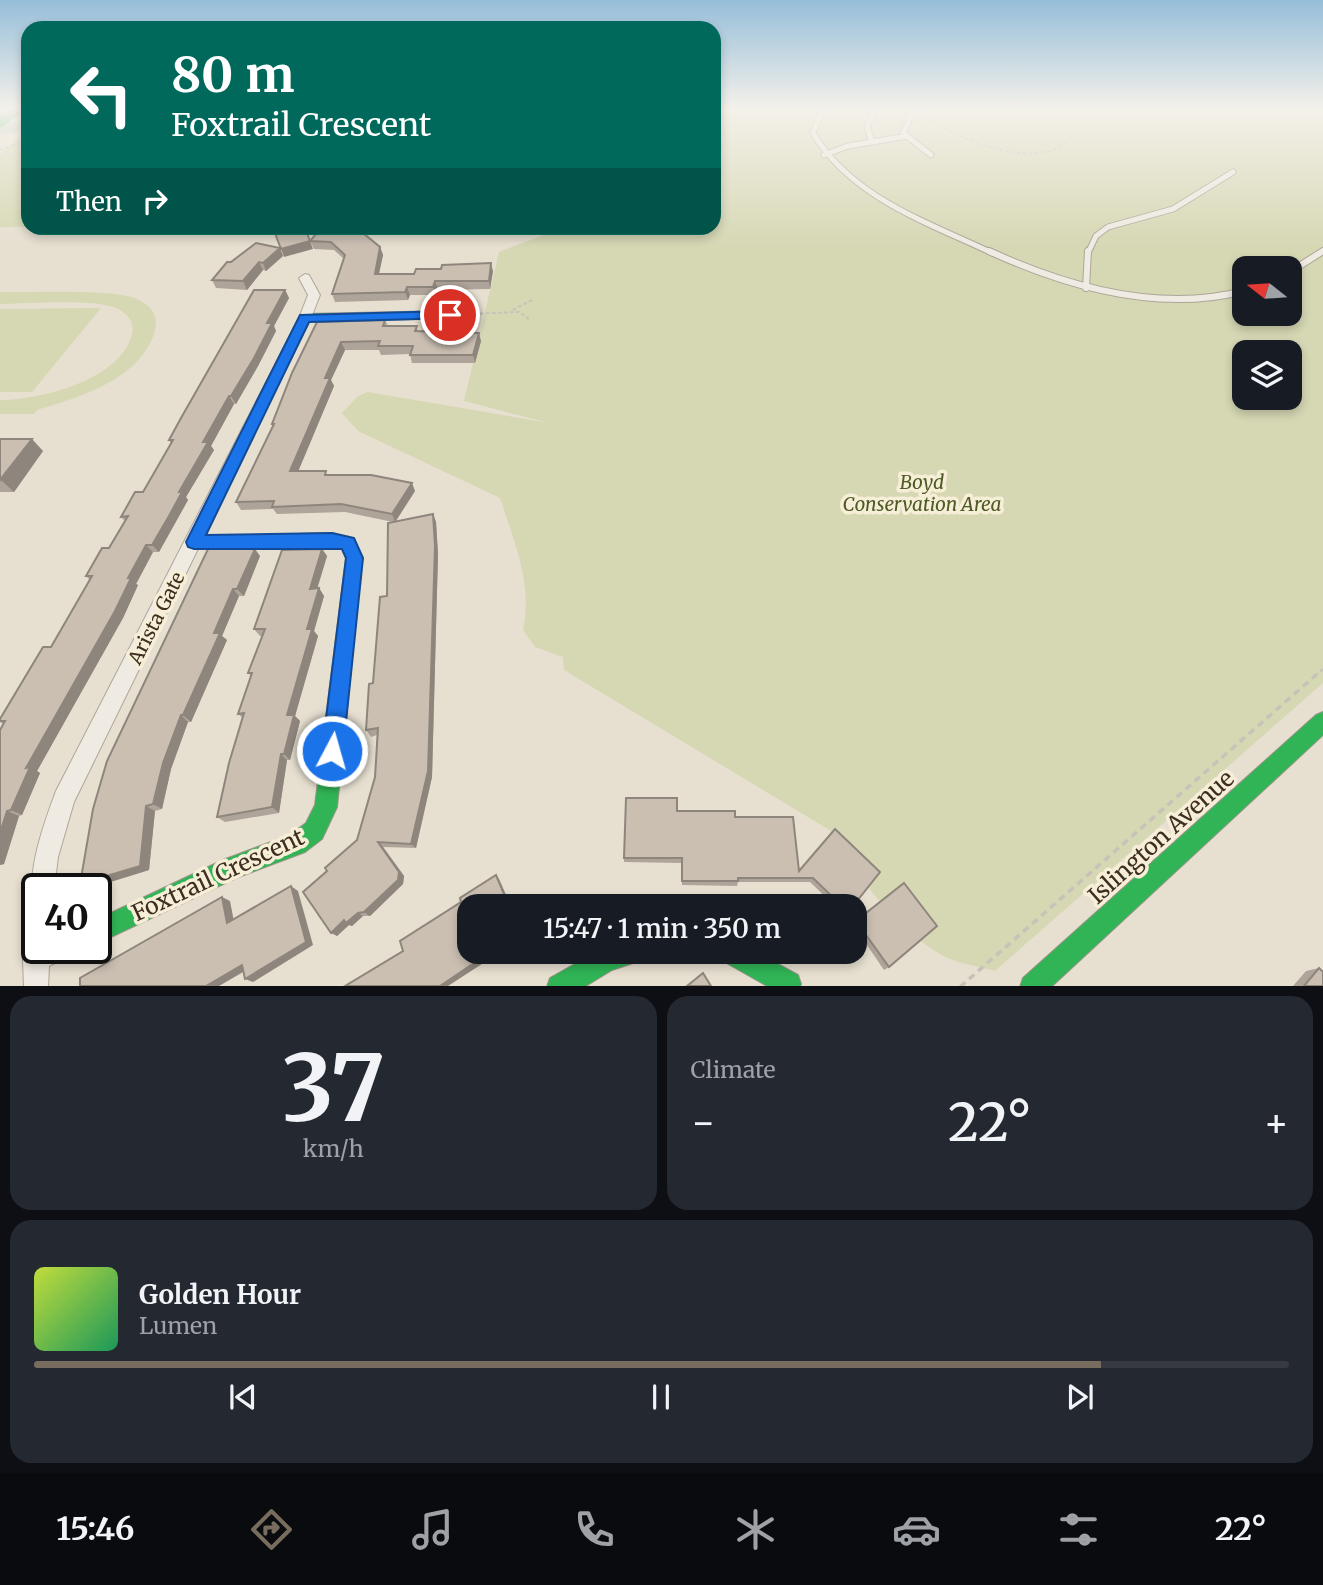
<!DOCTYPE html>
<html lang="en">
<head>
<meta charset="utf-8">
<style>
	body { margin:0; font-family:Merriweather,serif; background:#242831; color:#f1f3f6; height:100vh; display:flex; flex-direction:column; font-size:26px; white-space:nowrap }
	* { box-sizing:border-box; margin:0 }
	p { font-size:23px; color:#9ea1a6 }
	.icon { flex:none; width:38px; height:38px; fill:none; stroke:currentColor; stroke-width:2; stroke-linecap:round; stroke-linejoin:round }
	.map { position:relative; height:986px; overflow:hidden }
	.drawer { display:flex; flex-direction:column; gap:10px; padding:10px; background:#0d0f14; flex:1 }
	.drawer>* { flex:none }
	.hud { position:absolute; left:21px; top:21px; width:700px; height:214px; border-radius:21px; box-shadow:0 4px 10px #0003; background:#00695c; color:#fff; overflow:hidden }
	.needle { width:46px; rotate:287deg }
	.buttons { position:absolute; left:1232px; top:256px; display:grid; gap:14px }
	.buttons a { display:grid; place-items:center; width:70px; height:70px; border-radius:14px; background:#171b24; box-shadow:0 4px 10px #0003; font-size:35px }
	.speed { position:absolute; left:21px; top:873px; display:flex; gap:14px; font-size:35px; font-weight:700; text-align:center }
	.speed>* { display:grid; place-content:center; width:91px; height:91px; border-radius:50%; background:#171b24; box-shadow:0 4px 10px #0003; line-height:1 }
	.speed .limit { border:4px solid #111; border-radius:10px; background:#fff; color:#111 }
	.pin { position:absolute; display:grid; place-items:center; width:60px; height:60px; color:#fff; margin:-30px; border:4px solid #fff; border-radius:50%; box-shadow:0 2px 7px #0007 }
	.me { position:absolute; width:77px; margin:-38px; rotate:6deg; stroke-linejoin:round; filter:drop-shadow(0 0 5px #0008) }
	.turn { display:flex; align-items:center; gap:24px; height:147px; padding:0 35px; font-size:32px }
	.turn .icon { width:91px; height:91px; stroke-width:2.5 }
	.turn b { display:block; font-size:49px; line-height:60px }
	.then { display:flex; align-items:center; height:66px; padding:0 35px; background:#0003; gap:14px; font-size:26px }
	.big { font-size:52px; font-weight:600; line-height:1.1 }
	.drawer .tile { flex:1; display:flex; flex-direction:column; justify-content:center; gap:10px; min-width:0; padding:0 24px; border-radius:21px; background:#242831 }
	.drawer .dial { align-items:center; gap:0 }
	.dial b { font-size:91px; line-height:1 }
	.song { display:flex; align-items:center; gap:21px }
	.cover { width:84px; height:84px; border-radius:10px; background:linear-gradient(135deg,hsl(70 70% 55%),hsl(150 70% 35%)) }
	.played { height:7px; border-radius:4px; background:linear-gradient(90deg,#786c5e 85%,#363941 85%) }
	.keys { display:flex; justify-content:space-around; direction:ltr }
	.heat { display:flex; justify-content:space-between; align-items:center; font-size:38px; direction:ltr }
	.drawer .tiles { flex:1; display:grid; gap:10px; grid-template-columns:1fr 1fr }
	.tile:last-child { grid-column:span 2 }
	.trip { position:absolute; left:457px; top:894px; width:410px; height:70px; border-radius:21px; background:#171b24; box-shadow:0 4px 10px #0003; font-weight:600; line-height:70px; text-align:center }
	.tab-bar { display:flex; height:112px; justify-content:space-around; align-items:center; background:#090b0e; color:#9ea1a6 }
	.tab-bar .icon { width:49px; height:49px }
	.tab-bar .active { color:#786c5e }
	.tab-bar b { font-size:32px; color:#f1f3f6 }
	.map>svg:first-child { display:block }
	.green { fill:#d6d7b3; fill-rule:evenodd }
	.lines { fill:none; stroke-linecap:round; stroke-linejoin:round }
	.river { fill:#bcccc2; fill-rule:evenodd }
	.lane-far1-casing { stroke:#ada599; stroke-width:7 }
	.lane-casing { stroke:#ada599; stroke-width:8 }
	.street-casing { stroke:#ada599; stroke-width:2 }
	.fast-casing { stroke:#9c958a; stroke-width:2 }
	.path-far2 { stroke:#c8c2b9; stroke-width:2; stroke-dasharray:3.5 2.5; stroke-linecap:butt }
	.path-far1 { stroke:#c8c2b9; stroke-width:2.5; stroke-dasharray:5 3.5; stroke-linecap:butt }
	.path { stroke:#c8c2b9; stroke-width:3.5; stroke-dasharray:7 5; stroke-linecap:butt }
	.lane-far1 { stroke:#efebe3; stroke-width:5 }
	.lane { stroke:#efebe3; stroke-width:6 }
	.street { fill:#efebe3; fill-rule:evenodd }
	.fast { fill:#30b455; fill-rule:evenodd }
	.fast-bridge-casing { stroke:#9c958a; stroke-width:11; stroke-linecap:butt }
	.fast-bridge { stroke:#30b455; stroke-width:10 }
	.wall { fill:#afa499 }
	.shaded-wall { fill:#8e867d }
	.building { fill:#cbbfb2; stroke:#8e867d; stroke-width:2 }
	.route { fill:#1a73e8; stroke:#114b97; stroke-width:2 }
	.labels { text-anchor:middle; stroke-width:7; stroke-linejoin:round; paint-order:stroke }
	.park-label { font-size:19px; font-style:italic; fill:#4d5a26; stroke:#f7eed8 }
	.street-label { font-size:19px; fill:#3d2e20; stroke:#f7eed8 }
	.near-street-label { font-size:23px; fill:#3d2e20; stroke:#f7eed8 }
</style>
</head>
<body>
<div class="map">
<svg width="1323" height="987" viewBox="0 0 1323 987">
	<rect width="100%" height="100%" fill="#e7e0d1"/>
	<g class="green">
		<path d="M714 110H1323V683L995 971C978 966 953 963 938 953 896 927 854 874 831 831L564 670 563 657 535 647 523 630C533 583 514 542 500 498L358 431 342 413 358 396 368 392 549 423 464 401 499 252 562 228H714ZM1244 268H1290V313H1244ZM1244 352H1290V397H1244Z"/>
		<polygon points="28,131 28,227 0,227 0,155"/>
		<path d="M0 292C29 293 117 288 139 300 154 308 159 317 154 334 138 380 78 398 37 410L34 414H0V400C40 400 121 380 132 334 135 323 128 314 118 309 95 298 28 304 0 304Z"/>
		<polygon points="101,308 32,392 0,392 0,309"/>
	</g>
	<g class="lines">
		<polygon class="river" points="28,121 28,131 0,134 0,124"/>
		<defs>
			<g id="lane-far1">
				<path d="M822 110 813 133C852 198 927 222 992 253"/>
				<polyline points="914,110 903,133 931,155"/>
				<polyline points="872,142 867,126 875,110"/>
				<polyline points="824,155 848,146 907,136"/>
				<polyline points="1088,253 1096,236 1108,227 1173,209 1233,172"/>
				<polyline points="1320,253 1323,251"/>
			</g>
			<g id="lane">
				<path d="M989 251C1067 287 1158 313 1244 291"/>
				<polyline points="1290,272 1323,251"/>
				<polyline points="1086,288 1088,251"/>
			</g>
			<g id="street">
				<path d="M305 274 309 275 320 295 311 318 74 802 58 857 54 889H37V898L35 897C25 874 47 815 56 791L299 318 308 295 299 278Z"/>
				<polygon points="37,931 37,948 72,948 68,956 49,966 48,987 24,987 23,960 29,935"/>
			</g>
			<g id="fast">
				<polygon points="450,311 456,315 454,318 305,322 299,318 305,314"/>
				<polygon points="332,533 354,538 362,558 337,807 322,839 305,852 236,878 96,944 96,920 223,860 290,835 306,823 315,805 346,558 342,549 194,549 188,547 186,542 188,537"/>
				<polygon points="1323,712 1323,735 1051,987 1020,987 1023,978 1316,715"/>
				<polygon points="596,952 642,952 639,961 612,970 584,987 547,987 550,978"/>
				<polygon points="720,952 756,952 798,975 801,984 800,987 769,987 723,961"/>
			</g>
		</defs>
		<use href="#lane-far1" class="lane-far1-casing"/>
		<use href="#lane" class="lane-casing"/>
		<use href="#street" class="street-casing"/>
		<use href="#fast" class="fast-casing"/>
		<g class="path-far2">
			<path d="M922 117C957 136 1020 167 1059 147 1066 143 1071 137 1077 133"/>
			<polyline points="0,150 28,140"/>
			<polyline points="513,310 534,299"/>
			<polyline points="468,314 519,312 529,319"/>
		</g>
		<polyline class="path-far1" points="1314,677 1323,669"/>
		<polyline class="path" points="960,987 1316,675"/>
		<use href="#lane-far1" class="lane-far1"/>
		<use href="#lane" class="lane"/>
		<use href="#street" class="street"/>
		<use href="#fast" class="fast"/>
		<defs>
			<polyline id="fast-bridge" points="0,122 16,110"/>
		</defs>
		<use href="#fast-bridge" class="fast-bridge-casing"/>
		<use href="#fast-bridge" class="fast-bridge"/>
	</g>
	<g class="wall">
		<polygon points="310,241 380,247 383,255 379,274 493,271 490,289 438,290 436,295 410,295 408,300 335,302 332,294 344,259 334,250 314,249"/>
		<polygon points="280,248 283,256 266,271 263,270 247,290 216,288 212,280"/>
		<polygon points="285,290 289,298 274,326 276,331 258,366 236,404 234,404 211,446 214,450 186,497 188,500 159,552 153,552 136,584 138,585 123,618 37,771 40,773 22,815 19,816 4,864 0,865 0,730 3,724 0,722 0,719 51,647 90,580 86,576 109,548 125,521 121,517 143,492 171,444 169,440"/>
		<polygon points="385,320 388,326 417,326 418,331 481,341 475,363 412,363 410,354 381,355 379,350 345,350 331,380 334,386 298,471 329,475 415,491 396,521 433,514 436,522 438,554 432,777 416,848 383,847 404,876 403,884 370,916 363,916 352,926 349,925 337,936 327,871 357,840 375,777 377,735 371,737 366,730 387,596 393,522 345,512 277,514 273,509 241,510 236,502 273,426 272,424 317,322"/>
		<polygon points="0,439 43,451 14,492 0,492"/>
		<polygon points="208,549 260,556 244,596 239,596 222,636 227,640 191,722 188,722 171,769 162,809 155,811 149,870 91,888"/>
		<polygon points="322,549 327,556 317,588 319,588 324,596 314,631 318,636 295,716 300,721 290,760 287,760 279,813 225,822 217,817 243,718 238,714 251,676 248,673 262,636 260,636 254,629"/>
		<polygon points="735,817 799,871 835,829 853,906 835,906 810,882 738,882 737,886 682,885 682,863 624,862 624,858"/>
		<polygon points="904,883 889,967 884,970 854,926 854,923"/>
		<polygon points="1319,968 1323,986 1293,986 1306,971"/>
	</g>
	<g class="shaded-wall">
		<polygon points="310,241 313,249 284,257 281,249"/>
		<polygon points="380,247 383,255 377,282 375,274"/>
		<polygon points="280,248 283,256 266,271 263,263"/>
		<polygon points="259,262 263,270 247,290 243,281"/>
		<polygon points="491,263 493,271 490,289 489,281"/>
		<polygon points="435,281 438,290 436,295 433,287"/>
		<polygon points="407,287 410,295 408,300 405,292"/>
		<polygon points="285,290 289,298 274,326 276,331 258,366 236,404 231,396 267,323"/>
		<polygon points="479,333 481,341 475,363 473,355"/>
		<polygon points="341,342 345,350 331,380 334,386 295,479 290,471 325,378"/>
		<polygon points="229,396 234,404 211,446 214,450 186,497 188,500 159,552 152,545 203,442"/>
		<polygon points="32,439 43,451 14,492 1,480"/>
		<polygon points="412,483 415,491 395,522 392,514"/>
		<polygon points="433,514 436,522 438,554 432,777 416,848 411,844"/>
		<polygon points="146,545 153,552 136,584 138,585 123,618 37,771 40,773 22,815 11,810 26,768"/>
		<polygon points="255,549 260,556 244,596 237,589"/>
		<polygon points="322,549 327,556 315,596 310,589"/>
		<polygon points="319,588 324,596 314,631 318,636 295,716 300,721 290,760 284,754 287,715 307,629"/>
		<polygon points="233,589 239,596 222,636 227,640 191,722 183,715 214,633"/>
		<polygon points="181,715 188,722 171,769 162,809 153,804 163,763"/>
		<polygon points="281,754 287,760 279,813 272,807"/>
		<polygon points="146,806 155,811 149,870 91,888 80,884"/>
		<polygon points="7,811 19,816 4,864 0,865 0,833"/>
		<polygon points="378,842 383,847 404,876 403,884 370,916 364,912"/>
		<polygon points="496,875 499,879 511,906 509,906"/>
		<polygon points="291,886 298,891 313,945 253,982 245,979"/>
		<polygon points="222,897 230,901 235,927 227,923"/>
		<polygon points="358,913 363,916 352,926 349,925 337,936 331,933 344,920"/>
		<polygon points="499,952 506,952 489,964 485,962 448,986 440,986 483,957"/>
		<polygon points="242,965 250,968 219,986 206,986"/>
	</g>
	<g class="building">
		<polygon points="300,228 305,228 310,241 281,249 275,233"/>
		<polygon points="321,228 358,229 380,247 375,274 414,274 416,269 441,269 442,265 491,263 489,281 435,281 433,287 407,287 405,292 332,294 345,255 331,242 310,241"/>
		<polygon points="256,243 280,248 263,263 259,262 243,281 212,280 227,262 231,262"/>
		<polygon points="254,290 285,290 267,323 272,323 254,358 231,396 229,396 203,442 208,442 179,492 182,492 169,516 152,545 146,545 128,578 131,578 115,611 26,768 30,767 11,810 7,811 0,833 0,730 5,721 0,721 0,719 43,647 51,647 92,576 86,576 102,548 109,548 128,516 121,517 135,492 143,492 173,440 169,440 181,418"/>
		<polygon points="385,320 383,326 417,326 415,331 479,333 473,355 410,355 413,346 378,346 380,341 341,342 325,378 330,378 290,471 326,471 325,475 371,475 412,483 392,514 341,504 272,507 274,501 236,502 274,424 272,424 292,373 317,322"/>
		<polygon points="0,439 32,439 0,480"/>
		<polygon points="433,514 435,546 428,771 411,844 378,842 399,872 398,880 364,912 358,913 346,923 344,920 331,933 303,892 327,871 325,868 357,840 375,777 378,728 366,730 369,684 373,683 380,597 387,596 388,523"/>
		<polygon points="208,549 255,549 237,589 233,589 214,633 220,633 183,715 181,715 163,763 153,804 146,806 140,866 80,884 93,809 107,761"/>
		<polygon points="322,549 310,589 319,588 307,629 312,629 287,715 294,715 284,754 281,754 272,807 217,817 229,763 244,713 238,714 252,673 248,673 265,629 254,629 282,550"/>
		<polygon points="626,798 677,798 677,811 735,811 735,817 793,817 799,871 835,829 880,872 853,906 842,906 813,878 738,878 738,881 682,881 682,858 624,858"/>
		<polygon points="496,875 509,906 469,906 469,952 499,952 485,961 483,957 440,986 345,986 403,951 400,941 461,902 460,898"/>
		<polygon points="904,883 937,926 889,967 856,921"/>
		<polygon points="291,886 306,942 245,979 242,965 206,986 80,986 80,978 222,897 227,923"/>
		<polygon points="1319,968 1323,972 1323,986 1304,986"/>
		<polygon points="703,973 711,986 687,986"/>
	</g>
	<linearGradient id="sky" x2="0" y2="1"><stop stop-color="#96bed9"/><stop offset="0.44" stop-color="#f4f1ea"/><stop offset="1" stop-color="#f4f1ea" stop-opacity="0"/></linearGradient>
	<rect width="1323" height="248" fill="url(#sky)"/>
	<polygon class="route" points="450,311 457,315 455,318 309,322 206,535 332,533 354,538 363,558 343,751 340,759 332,762 325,759 322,751 346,558 342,549 194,549 188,547 186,542 300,315"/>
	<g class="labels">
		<g class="park-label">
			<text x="922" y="489">Boyd<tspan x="922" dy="22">Conservation Area</tspan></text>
		</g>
		<g class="street-label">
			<text transform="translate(156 618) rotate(-63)" y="7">Arista Gate</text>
		</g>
		<g class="near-street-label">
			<text transform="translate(1161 837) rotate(-42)" y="8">Islington Avenue</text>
			<text transform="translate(218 875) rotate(-25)" y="8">Foxtrail Crescent</text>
		</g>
	</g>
</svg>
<div class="buttons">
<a><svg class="needle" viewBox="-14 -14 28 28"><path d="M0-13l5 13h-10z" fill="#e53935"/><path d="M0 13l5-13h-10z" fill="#9ea1a6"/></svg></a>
<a><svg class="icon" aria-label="layers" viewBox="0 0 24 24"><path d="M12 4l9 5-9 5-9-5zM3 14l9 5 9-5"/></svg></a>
</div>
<div class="speed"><div class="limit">40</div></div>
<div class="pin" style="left:450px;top:315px;background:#d93025"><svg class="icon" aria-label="arrive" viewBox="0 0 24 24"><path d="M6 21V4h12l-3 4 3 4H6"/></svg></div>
<svg class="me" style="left:332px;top:751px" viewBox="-20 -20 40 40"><circle r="17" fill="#1a73e8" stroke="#fff" stroke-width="3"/><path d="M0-11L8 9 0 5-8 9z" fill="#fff"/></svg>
<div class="trip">15:47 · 1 min · 350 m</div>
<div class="hud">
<div class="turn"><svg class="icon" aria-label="left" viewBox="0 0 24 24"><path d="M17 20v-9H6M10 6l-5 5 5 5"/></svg><div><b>80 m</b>Foxtrail Crescent</div></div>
<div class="then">Then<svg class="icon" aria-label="right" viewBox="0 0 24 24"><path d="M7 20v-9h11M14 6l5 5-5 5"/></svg></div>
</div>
</div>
<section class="drawer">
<div class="tiles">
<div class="tile dial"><b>37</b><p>km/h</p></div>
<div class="tile"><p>Climate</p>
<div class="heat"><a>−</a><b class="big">22°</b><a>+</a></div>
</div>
<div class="tile">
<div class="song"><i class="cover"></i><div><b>Golden Hour</b><p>Lumen</p></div></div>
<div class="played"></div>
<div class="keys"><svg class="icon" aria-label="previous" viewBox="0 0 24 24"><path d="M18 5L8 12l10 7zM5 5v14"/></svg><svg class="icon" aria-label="pause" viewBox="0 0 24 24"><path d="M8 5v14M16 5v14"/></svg><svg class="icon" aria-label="next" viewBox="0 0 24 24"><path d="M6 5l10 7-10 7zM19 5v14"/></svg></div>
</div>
</div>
</section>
<nav class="tab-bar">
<b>15:46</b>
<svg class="icon active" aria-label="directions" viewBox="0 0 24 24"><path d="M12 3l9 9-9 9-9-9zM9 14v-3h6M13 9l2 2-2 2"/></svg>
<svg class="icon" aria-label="music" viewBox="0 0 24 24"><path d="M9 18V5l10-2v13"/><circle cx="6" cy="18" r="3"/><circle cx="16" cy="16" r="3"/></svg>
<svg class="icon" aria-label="phone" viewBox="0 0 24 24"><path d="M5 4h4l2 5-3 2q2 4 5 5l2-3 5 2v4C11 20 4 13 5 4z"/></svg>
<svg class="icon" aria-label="climate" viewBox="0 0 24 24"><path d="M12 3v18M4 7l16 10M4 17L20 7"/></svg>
<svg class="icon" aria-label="car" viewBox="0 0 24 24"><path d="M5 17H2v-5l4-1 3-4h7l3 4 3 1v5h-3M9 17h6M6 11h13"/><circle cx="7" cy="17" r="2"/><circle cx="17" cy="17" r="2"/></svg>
<svg class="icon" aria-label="filters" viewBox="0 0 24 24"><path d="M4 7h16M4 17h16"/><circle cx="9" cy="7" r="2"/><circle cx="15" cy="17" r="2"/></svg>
<b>22°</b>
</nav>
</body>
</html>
